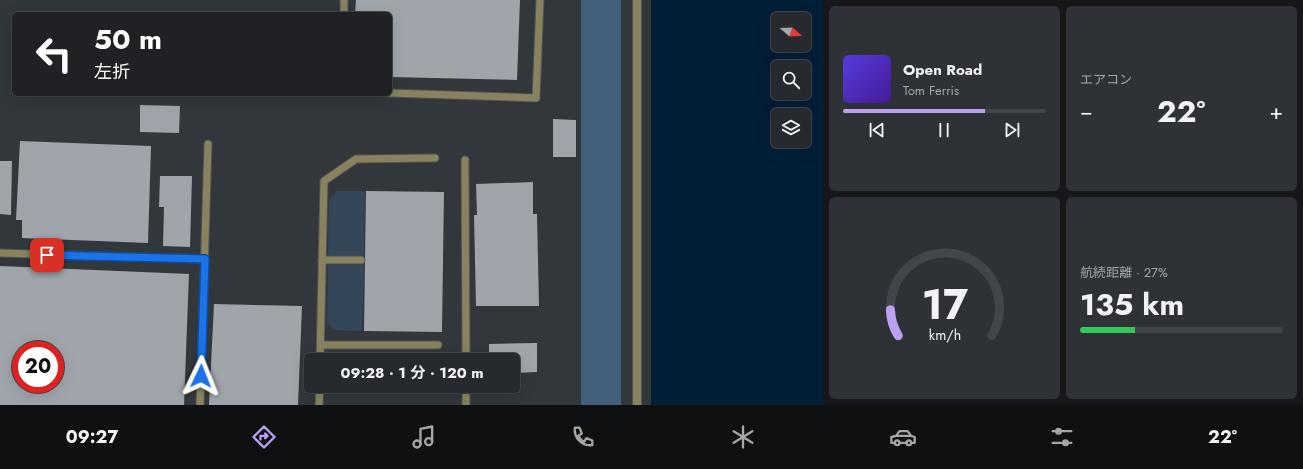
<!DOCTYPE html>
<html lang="ja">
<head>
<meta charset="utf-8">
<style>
	body { margin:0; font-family:Jost,"Noto Sans JP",sans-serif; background:#2e3135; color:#f1f3f6; height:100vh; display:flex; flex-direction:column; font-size:15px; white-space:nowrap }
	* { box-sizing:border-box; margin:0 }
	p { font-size:13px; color:#a4a6aa }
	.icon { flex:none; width:22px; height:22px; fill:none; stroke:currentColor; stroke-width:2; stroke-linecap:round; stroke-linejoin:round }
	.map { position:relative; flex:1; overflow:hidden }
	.panel { display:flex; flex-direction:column; gap:6px; padding:6px; background:#151719; width:480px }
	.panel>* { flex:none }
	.top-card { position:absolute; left:12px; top:12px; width:380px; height:84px; border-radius:6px; box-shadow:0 4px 16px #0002,0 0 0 1px #424549; background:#202124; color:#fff; overflow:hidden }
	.needle { width:26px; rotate:109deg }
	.fabs { position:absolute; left:771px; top:12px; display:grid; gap:8px }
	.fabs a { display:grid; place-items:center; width:40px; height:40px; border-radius:6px; background:#26292d; box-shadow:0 4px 16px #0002,0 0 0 1px #424549; font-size:20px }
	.speed { position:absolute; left:12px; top:341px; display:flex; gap:8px; font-size:20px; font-weight:700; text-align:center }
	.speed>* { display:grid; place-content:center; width:52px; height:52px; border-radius:50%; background:#26292d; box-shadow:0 4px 16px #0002,0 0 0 1px #424549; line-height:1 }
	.speed .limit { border:6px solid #d22; background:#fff; color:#111 }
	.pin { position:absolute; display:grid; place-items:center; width:34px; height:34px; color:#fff; margin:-17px; border-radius:8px; box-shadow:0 2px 6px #0006 }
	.me { position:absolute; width:44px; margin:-22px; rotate:2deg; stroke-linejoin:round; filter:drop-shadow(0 0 3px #0008) }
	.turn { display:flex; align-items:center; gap:14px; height:84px; padding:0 16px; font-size:18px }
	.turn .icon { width:52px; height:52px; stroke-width:2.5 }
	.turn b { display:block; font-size:28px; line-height:34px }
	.big { font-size:30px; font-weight:700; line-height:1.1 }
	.panel .card { flex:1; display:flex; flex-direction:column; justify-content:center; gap:6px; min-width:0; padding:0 14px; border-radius:6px; background:#2e3135 }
	.panel .dial { align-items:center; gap:0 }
	.dial svg { height:104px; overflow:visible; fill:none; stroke:#424549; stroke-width:7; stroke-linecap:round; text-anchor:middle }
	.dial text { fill:#f1f3f6; stroke:none }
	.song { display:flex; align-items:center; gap:12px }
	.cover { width:48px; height:48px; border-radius:6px; background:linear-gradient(135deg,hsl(250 70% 55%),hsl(260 70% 35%)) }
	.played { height:4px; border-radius:2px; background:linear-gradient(90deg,#bca0f2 70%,#424549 70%) }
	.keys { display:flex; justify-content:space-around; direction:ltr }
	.heat { display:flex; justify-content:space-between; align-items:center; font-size:22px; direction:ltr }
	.charge { height:6px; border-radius:3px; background:linear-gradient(90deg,#34c759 27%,#424549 0) }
	.panel .tiles { flex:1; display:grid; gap:6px; grid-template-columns:repeat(2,1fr) }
	.trip { position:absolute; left:304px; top:353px; width:216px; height:40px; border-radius:6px; background:#26292d; box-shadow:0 4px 16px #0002,0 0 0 1px #424549; font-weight:700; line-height:40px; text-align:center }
	.tabs { display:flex; height:64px; justify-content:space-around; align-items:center; background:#0f1012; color:#a4a6aa }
	.tabs .icon { width:28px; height:28px }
	.tabs .on { color:#bca0f2 }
	.tabs b { font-size:18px; color:#f1f3f6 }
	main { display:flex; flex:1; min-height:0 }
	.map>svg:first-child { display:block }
	.green { fill:#344657 }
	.forest { fill:#425f7c }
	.water { fill:#031f38; fill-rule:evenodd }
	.building { fill:#9fa5ab; fill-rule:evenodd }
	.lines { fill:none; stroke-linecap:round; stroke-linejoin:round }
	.service-casing { stroke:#4f5358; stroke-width:9 }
	.tertiary-casing { stroke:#4f5358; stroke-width:10 }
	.service { stroke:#88835e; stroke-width:7 }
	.tertiary { stroke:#88835e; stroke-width:8 }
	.route-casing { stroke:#114b97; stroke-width:10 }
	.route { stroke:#1a73e8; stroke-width:7 }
</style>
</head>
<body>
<main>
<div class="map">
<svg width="823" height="405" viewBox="0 0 823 405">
	<rect width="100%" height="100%" fill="#32373c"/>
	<g class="green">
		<polygon points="337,191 365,191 364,257 328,256 329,201"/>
		<polygon points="328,265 364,265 362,331 333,330 327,322"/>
	</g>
	<rect class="forest" x="581" y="0" width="40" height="405"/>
	<path class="water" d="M651 0H823V405H651ZM778 19H804V45H778ZM778 67H804V93H778ZM778 115H804V141H778Z"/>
	<g class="building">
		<polygon points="356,0 520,0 517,80 390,77 390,14 355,14"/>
		<polygon points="140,105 180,106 179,133 140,132"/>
		<polygon points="553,119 576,120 576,157 553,157"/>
		<polygon points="20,141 151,146 148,243 22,238 22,220 16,220"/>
		<polygon points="0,161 12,161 11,215 0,214"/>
		<polygon points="160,176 192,176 190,247 163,246 164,207 159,207"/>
		<polygon points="533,182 533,214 537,214 539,306 476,306 474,215 477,215 476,184"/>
		<polygon points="366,191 444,192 442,332 364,331"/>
		<path d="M0 266 189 274 184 405H0ZM21 350H55V384H21Z"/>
		<polygon points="214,304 302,306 298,405 209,405"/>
		<polygon points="537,343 537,372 513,373 513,360 489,360 489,344"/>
	</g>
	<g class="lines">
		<defs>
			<g id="service">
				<polyline points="344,14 344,0"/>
				<polyline points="390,93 536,98 540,0"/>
				<polyline points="465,160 466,360"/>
				<polyline points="0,253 205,259"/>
				<polyline points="322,260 361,260"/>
				<polyline points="321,345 438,345"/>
				<polyline points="320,360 324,181 356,159 435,158"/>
				<polyline points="466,386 466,405"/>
				<polyline points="200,405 208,144"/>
				<polyline points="319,405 320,386"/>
			</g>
			<polyline id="tertiary" points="637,405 637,0"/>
		</defs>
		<use href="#service" class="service-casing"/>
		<use href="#tertiary" class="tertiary-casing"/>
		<use href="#service" class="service"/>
		<use href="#tertiary" class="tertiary"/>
	</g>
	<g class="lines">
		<defs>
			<polyline id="route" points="47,255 205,259 201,376"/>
		</defs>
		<use href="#route" class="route-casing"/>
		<use href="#route" class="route"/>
	</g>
</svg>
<div class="fabs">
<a><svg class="needle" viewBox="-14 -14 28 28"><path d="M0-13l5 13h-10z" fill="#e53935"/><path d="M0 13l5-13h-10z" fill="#a4a6aa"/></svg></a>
<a><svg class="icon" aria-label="search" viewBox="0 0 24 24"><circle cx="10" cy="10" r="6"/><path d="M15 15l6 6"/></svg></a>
<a><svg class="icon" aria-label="layers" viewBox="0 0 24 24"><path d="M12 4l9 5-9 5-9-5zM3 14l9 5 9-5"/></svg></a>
</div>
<div class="speed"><div class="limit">20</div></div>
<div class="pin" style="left:47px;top:255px;background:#d93025"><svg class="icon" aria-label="arrive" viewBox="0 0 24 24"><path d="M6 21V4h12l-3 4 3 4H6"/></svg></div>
<svg class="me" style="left:201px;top:376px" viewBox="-20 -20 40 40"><path d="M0-17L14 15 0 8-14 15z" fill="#1a73e8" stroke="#fff" stroke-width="4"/></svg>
<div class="trip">09:28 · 1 分 · 120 m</div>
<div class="top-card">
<div class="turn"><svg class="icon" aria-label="left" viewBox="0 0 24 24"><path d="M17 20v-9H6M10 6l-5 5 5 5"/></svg><div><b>50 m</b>左折</div></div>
</div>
</div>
<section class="panel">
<div class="tiles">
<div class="card">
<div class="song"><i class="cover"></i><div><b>Open Road</b><p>Tom Ferris</p></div></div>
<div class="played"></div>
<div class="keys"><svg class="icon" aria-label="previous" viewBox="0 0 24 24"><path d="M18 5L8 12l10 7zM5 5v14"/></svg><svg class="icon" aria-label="pause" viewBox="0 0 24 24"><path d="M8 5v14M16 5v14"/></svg><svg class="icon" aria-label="next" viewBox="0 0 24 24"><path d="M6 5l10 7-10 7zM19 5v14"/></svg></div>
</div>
<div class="card"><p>エアコン</p>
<div class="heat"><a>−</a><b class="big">22°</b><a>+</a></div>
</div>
<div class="card dial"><svg viewBox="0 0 100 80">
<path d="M14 69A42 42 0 1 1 86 69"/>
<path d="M14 69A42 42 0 0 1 8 49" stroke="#bca0f2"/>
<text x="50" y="56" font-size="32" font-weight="700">17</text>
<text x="50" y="72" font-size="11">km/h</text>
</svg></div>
<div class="card"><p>航続距離 · 27%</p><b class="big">135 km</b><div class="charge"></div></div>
</div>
</section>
</main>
<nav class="tabs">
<b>09:27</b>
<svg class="icon on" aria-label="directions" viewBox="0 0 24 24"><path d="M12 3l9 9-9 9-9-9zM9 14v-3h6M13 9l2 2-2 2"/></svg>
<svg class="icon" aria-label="music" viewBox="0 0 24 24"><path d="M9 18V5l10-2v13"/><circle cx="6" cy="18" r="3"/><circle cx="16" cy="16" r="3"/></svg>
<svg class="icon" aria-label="phone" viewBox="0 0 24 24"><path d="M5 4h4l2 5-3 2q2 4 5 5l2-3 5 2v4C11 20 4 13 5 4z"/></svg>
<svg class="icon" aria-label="climate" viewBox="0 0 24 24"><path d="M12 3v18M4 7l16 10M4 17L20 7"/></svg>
<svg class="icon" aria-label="car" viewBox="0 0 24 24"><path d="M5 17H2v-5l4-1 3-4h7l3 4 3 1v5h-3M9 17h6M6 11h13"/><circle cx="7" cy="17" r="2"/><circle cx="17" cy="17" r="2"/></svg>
<svg class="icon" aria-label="filters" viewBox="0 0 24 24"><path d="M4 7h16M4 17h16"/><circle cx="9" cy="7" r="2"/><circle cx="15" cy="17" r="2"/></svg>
<b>22°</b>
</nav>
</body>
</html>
